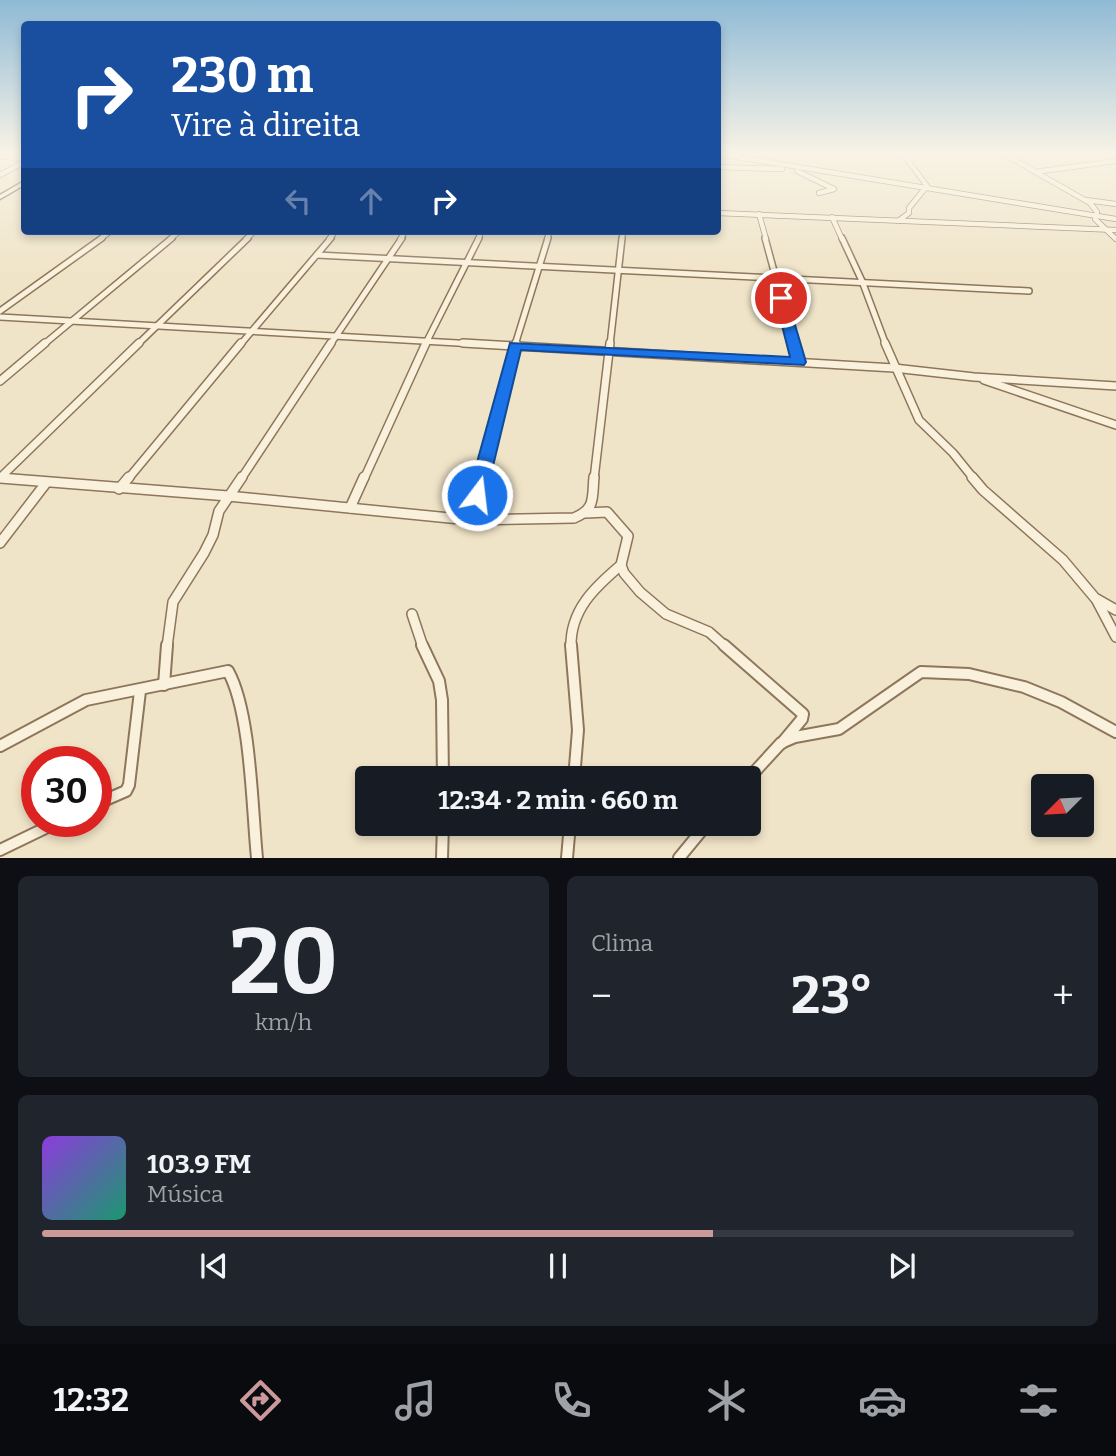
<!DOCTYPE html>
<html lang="pt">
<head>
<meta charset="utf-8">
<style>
	body { margin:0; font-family:Bitter,serif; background:#20242c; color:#f1f3f6; height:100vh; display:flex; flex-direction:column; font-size:26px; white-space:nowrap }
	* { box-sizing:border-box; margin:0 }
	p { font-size:23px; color:#9ea1a6 }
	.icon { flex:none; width:38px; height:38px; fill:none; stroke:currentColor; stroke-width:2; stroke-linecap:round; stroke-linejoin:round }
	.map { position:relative; height:858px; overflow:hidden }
	.drawer { display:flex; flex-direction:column; gap:18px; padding:18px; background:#0d0f14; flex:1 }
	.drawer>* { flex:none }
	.guide { position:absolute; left:21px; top:21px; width:700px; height:214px; border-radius:7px; box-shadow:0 4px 10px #0003; background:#1a4fa0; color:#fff; overflow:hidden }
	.needle { width:46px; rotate:246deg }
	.controls { position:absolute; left:1031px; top:774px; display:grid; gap:14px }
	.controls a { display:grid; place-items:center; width:63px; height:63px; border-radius:7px; background:#171b24; box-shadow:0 4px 10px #0003; font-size:35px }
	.speed { position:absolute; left:21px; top:746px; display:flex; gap:14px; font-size:35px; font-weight:700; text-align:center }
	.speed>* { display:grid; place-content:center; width:91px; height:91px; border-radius:50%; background:#171b24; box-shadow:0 4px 10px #0003; line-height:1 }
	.speed .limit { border:10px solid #d22; background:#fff; color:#111 }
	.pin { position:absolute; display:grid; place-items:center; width:60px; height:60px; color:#fff; margin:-30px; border:4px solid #fff; border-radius:50%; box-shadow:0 2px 7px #0007 }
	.me { position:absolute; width:77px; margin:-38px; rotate:15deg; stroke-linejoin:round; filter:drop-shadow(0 0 5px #0008) }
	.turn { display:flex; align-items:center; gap:24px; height:147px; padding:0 35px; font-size:32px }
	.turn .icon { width:91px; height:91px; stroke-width:2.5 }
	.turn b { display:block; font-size:49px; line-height:60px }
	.lanes { display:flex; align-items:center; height:66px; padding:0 35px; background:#0003; justify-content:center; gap:35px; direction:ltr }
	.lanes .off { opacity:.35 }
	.big { font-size:52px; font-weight:700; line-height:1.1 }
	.drawer .widget { flex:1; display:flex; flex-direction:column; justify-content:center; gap:10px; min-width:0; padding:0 24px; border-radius:10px; background:#20242c }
	.drawer .dial { align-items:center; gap:0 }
	.dial b { font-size:91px; line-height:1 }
	.song { display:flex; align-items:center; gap:21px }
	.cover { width:84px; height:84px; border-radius:10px; background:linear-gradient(135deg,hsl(270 70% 55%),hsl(160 70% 35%)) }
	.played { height:7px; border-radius:4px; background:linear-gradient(90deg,#cc999b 65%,#363941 65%) }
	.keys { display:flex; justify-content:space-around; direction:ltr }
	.heat { display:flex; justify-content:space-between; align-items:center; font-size:38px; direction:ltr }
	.drawer .tiles { flex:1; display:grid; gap:18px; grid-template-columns:1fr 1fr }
	.widget:last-child { grid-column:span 2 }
	.trip { position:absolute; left:355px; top:766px; width:406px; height:70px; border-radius:7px; background:#171b24; box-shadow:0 4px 10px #0003; font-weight:700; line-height:70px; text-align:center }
	.menu { display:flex; height:112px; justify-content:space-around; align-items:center; background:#090b0e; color:#9ea1a6 }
	.menu .icon { width:49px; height:49px }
	.menu .selected { color:#cc999b }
	.menu b { font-size:32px; color:#f1f3f6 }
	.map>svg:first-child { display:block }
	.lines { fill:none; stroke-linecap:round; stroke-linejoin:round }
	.minor-far4-casing { stroke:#8d765c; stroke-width:6 }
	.minor-far3-casing { stroke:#8d765c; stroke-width:8 }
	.minor-far2-casing { stroke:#8d765c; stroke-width:10 }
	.minor-far1-casing { stroke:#8d765c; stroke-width:12 }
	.minor-casing { stroke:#8d765c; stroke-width:14 }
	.secondary-casing { stroke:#6f573f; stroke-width:3 }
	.minor-far4 { stroke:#faf1dc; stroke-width:4.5 }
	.minor-far3 { stroke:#faf1dc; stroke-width:5 }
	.minor-far2 { stroke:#faf1dc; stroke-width:7 }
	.minor-far1 { stroke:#faf1dc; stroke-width:9 }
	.minor { stroke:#faf1dc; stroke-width:10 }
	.secondary { fill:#faf1dc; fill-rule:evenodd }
	.route { fill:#1a73e8; stroke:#114b97; stroke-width:2 }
</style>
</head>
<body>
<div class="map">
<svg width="1116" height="858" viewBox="0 0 1116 858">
	<rect width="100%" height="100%" fill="#f0e4c8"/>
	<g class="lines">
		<defs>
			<g id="minor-far4">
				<polyline points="719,154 1116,219"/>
				<polyline points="1004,154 1090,203 1097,212 1095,219 1116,239"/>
				<polyline points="4,157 24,158"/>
				<polyline points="718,167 782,169"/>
				<polyline points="797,171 834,189 819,193"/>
				<polyline points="1035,172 1116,161"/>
				<polyline points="0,175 24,162"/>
				<polyline points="1086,200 1116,204"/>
				<polyline points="718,213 1116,230"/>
				<polyline points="759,214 766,239"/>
				<polyline points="832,217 842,239"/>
				<polyline points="898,221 909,213 909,208 927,186 903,154"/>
				<polyline points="100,239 111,231"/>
				<polyline points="170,239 180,231"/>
				<polyline points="246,239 255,231"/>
				<polyline points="329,239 336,231"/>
				<polyline points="400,239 406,231"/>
				<polyline points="478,239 482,231"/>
				<polyline points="547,239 550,231"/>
				<polyline points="622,239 623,231"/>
			</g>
			<g id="minor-far3">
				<polyline points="765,238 794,345"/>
				<polyline points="842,238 862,281 886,345"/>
				<polyline points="317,255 1029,291"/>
				<polyline points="0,311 102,238"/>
				<polyline points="0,317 493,345"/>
				<polyline points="43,345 172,238"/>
				<polyline points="137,345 248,238"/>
				<polyline points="240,345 331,238"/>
				<polyline points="330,345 402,238"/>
				<polyline points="425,345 479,238"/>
				<polyline points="515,345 548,238"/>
				<polyline points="610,345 622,238"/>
			</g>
			<g id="minor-far2">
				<polyline points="463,343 894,368 974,377 1116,386"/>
				<polyline points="794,343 799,362"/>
				<polyline points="885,343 919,420 953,453 974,479"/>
				<polyline points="984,380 1116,425"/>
				<polyline points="0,381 45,343"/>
				<polyline points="0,478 7,479"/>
				<polyline points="0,478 139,343"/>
				<polyline points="128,479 241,343"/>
				<polyline points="241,479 331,343"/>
				<polyline points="364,479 426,343"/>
				<polyline points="481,479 516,343"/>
				<polyline points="594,479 610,343"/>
			</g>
			<g id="minor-far1">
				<polyline points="972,477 983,490 1063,560 1095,598 1116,610"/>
				<path d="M0 478 228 496 470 520 574 518C596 509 592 498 594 477"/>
				<polyline points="119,489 129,477"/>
				<polyline points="350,508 364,477"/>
				<polyline points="586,513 607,512 628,536 621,565 624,573 640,592 666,614 709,632 726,647"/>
				<polyline points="470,520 481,477"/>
				<polyline points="0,543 46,483"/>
				<polyline points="1096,599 1116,637"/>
				<polyline points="412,614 423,647"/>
				<polyline points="167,647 173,602 204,553 213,535 219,511 242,477"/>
				<path d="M571 647C570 610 595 587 621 565"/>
			</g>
			<g id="minor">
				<polyline points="422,645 439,681 442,700 443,779"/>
				<polyline points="571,645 578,730 574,779"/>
				<polyline points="724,645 803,714 802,719 782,743"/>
				<polyline points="164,685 167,645"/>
				<path d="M0 746 86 700 228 671C251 712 252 809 257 858"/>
				<polyline points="748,779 781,743 795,737 839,729 921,672 969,674 1024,687 1061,702 1116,732"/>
				<polyline points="96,804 126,791 129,785 140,691"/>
				<polyline points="0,850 60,821"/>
				<polyline points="442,858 443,824"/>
				<polyline points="567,858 570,824"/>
				<polyline points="679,858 707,824"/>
			</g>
			<polygon id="secondary" points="24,181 24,185 0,199 0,195"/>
		</defs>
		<use href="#minor-far4" class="minor-far4-casing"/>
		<use href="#minor-far3" class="minor-far3-casing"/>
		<use href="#minor-far2" class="minor-far2-casing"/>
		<use href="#minor-far1" class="minor-far1-casing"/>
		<use href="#minor" class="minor-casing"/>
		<use href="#secondary" class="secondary-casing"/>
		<use href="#minor-far4" class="minor-far4"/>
		<use href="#minor-far3" class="minor-far3"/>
		<use href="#minor-far2" class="minor-far2"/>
		<use href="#minor-far1" class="minor-far1"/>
		<use href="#minor" class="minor"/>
		<use href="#secondary" class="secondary"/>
	</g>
	<linearGradient id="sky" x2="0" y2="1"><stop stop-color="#8fbad6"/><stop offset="0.56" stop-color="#f8f3e6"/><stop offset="1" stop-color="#f8f3e6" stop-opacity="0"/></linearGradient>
	<rect width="1116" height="274" fill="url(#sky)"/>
	<polygon class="route" points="781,294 787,298 806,362 804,365 521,350 486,495 483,499 470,499 468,495 510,343 790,357 775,298"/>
</svg>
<div class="controls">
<a><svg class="needle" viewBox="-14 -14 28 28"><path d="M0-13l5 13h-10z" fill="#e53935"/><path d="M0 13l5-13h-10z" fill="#9ea1a6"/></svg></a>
</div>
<div class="speed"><div class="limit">30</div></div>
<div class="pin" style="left:781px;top:298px;background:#d93025"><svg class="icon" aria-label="arrive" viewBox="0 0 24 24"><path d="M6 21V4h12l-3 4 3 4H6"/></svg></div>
<svg class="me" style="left:477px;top:495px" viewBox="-20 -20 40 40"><circle r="17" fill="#1a73e8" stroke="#fff" stroke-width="3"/><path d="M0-11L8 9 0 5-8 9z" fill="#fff"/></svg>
<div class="trip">12:34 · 2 min · 660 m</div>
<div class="guide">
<div class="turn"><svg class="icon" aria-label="right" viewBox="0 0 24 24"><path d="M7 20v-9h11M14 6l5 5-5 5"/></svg><div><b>230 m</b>Vire à direita</div></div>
<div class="lanes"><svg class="icon off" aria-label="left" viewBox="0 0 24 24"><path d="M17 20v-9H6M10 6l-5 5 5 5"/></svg><svg class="icon off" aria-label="ahead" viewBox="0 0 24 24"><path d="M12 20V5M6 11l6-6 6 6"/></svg><svg class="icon" aria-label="right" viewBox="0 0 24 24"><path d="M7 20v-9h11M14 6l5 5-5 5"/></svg></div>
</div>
</div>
<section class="drawer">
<div class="tiles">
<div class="widget dial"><b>20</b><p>km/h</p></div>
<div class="widget"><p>Clima</p>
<div class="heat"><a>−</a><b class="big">23°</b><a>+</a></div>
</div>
<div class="widget">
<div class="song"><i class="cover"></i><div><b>103.9 FM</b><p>Música</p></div></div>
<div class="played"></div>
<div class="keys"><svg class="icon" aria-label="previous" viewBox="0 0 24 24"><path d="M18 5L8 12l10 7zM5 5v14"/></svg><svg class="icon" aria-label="pause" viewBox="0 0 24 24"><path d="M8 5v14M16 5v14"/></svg><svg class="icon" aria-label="next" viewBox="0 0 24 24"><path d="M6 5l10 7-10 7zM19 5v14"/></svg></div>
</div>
</div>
</section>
<nav class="menu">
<b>12:32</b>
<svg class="icon selected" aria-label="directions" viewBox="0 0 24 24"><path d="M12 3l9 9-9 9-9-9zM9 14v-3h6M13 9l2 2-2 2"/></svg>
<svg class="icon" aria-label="music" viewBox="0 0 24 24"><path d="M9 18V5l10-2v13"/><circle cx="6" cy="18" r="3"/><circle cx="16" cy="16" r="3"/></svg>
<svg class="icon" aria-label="phone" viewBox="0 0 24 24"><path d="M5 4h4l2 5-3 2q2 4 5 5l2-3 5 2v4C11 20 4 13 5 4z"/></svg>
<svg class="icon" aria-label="climate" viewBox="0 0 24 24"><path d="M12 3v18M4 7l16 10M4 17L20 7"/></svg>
<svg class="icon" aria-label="car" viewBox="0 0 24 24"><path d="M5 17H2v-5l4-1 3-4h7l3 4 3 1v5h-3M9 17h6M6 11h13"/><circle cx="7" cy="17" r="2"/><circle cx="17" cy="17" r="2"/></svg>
<svg class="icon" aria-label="filters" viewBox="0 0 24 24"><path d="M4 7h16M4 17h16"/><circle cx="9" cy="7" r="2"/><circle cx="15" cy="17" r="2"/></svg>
</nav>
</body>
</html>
